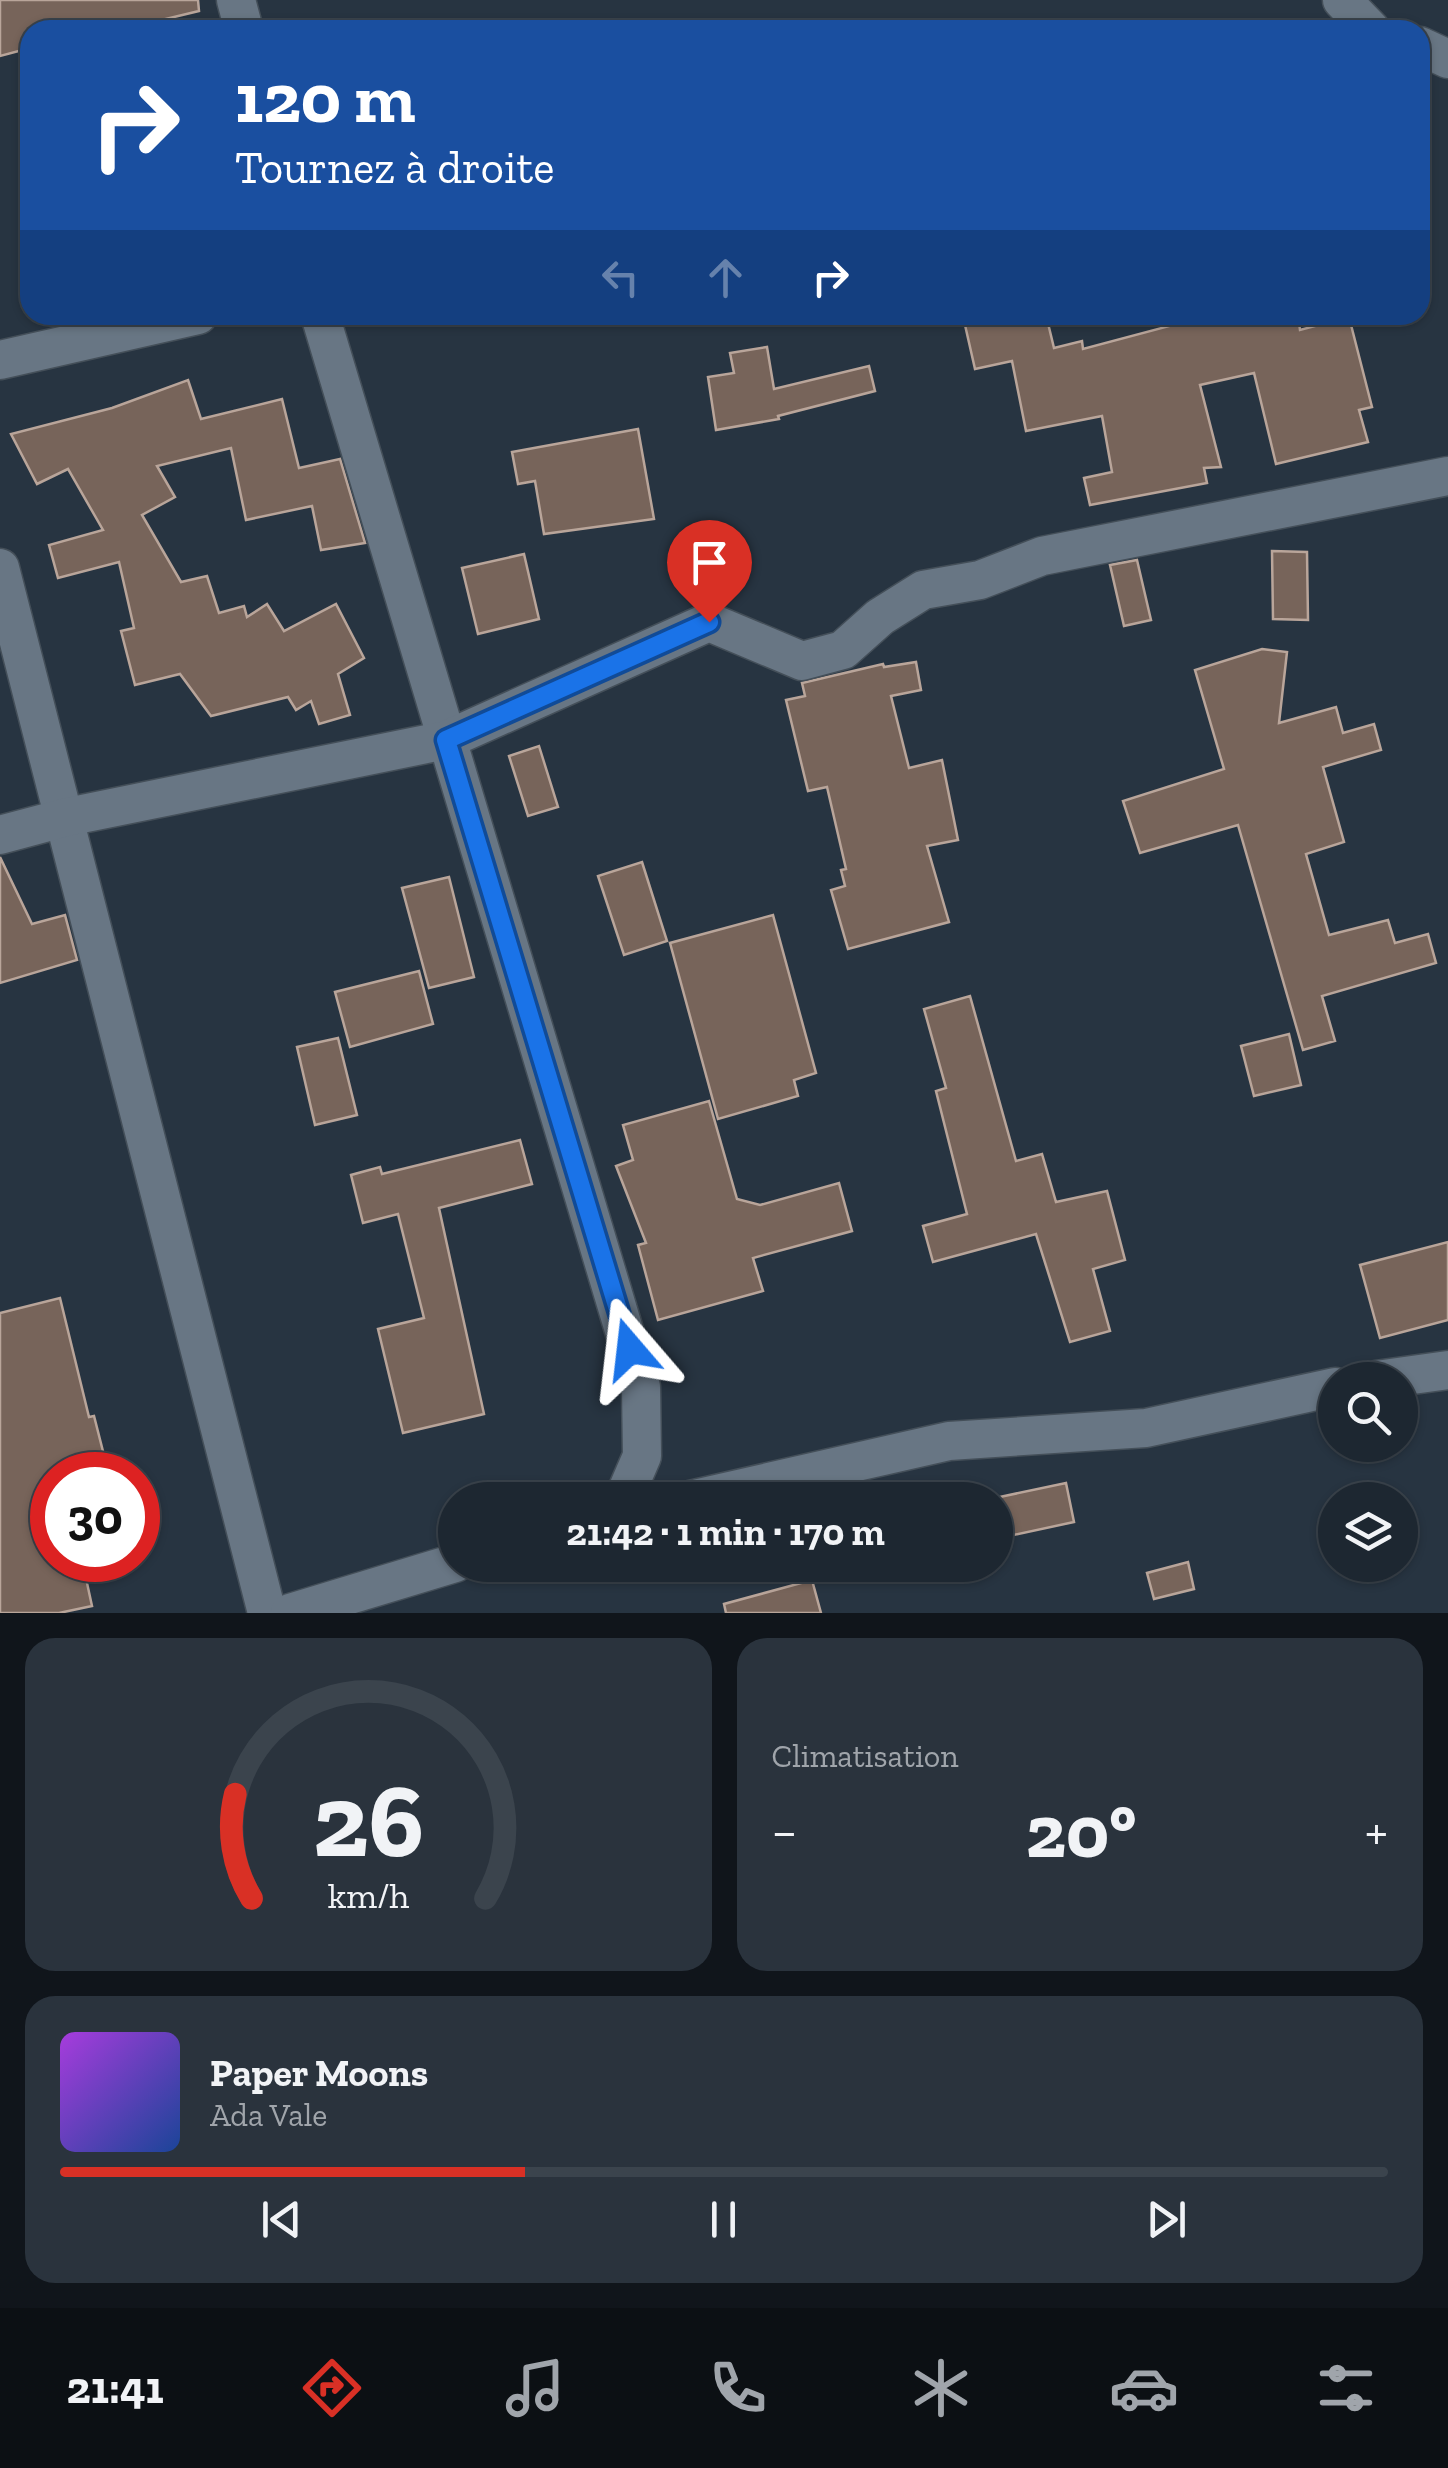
<!DOCTYPE html>
<html lang="fr">
<head>
<meta charset="utf-8">
<style>
	body { margin:0; font-family:"Zilla Slab",serif; background:#2a333d; color:#f1f3f6; height:100vh; display:flex; flex-direction:column; font-size:38px; white-space:nowrap }
	* { box-sizing:border-box; margin:0 }
	p { font-size:32px; color:#a0a5ab }
	.icon { flex:none; width:55px; height:55px; fill:none; stroke:currentColor; stroke-width:2; stroke-linecap:round; stroke-linejoin:round }
	.map { position:relative; height:1613px; overflow:hidden }
	.panel { display:flex; flex-direction:column; gap:25px; padding:25px; background:#10151b; flex:1 }
	.panel>* { flex:none }
	.banner { position:absolute; left:20px; top:20px; width:1410px; height:305px; border-radius:30px; box-shadow:0 2px 8px #0004,0 0 0 2px #3b444d; background:#1a4fa0; color:#fff; overflow:hidden }
	.controls { position:absolute; left:1318px; top:1362px; display:grid; gap:20px }
	.controls a { display:grid; place-items:center; width:100px; height:100px; border-radius:50%; background:#1d2731; box-shadow:0 2px 8px #0004,0 0 0 2px #3b444d; font-size:50px }
	.speed { position:absolute; left:30px; top:1452px; display:flex; gap:20px; font-size:50px; font-weight:700; text-align:center }
	.speed>* { display:grid; place-content:center; width:130px; height:130px; border-radius:50%; background:#1d2731; box-shadow:0 2px 8px #0004,0 0 0 2px #3b444d; line-height:1 }
	.speed .limit { border:15px solid #d22; background:#fff; color:#111 }
	.pin { position:absolute; display:grid; place-items:center; width:85px; height:85px; color:#fff; margin:-102px -42px; border-radius:50% 50% 50% 0; rotate:-45deg; box-shadow:0 0 10px #0007 }
	.pin .icon { rotate:45deg }
	.me { position:absolute; width:110px; margin:-55px; rotate:343deg; stroke-linejoin:round; filter:drop-shadow(0 0 8px #0008) }
	.turn { display:flex; align-items:center; gap:35px; height:210px; padding:0 50px; font-size:45px }
	.turn .icon { width:130px; height:130px; stroke-width:2.5 }
	.turn b { display:block; font-size:70px; line-height:85px }
	.lanes { display:flex; align-items:center; height:95px; padding:0 50px; background:#0003; justify-content:center; gap:50px; direction:ltr }
	.lanes .off { opacity:.35 }
	.big { font-size:75px; font-weight:800; line-height:1.1 }
	.panel .card { flex:1; display:flex; flex-direction:column; justify-content:center; gap:15px; min-width:0; padding:0 35px; border-radius:30px; background:#2a333d }
	.panel .dial { align-items:center; gap:0 }
	.dial svg { height:260px; overflow:visible; fill:none; stroke:#3b444d; stroke-width:7; stroke-linecap:round; text-anchor:middle }
	.dial text { fill:#f1f3f6; stroke:none }
	.song { display:flex; align-items:center; gap:30px }
	.cover { width:120px; height:120px; border-radius:15px; background:linear-gradient(135deg,hsl(280 70% 55%),hsl(220 70% 35%)) }
	.played { height:10px; border-radius:5px; background:linear-gradient(90deg,#d93025 35%,#3b444d 35%) }
	.keys { display:flex; justify-content:space-around; direction:ltr }
	.heat { display:flex; justify-content:space-between; align-items:center; font-size:55px; direction:ltr }
	.panel .tiles { flex:1; display:grid; gap:25px; grid-template-columns:1fr 1fr }
	.card:last-child { grid-column:span 2 }
	.trip { position:absolute; left:438px; top:1482px; width:575px; height:100px; border-radius:50px; background:#1d2731; box-shadow:0 2px 8px #0004,0 0 0 2px #3b444d; font-weight:800; line-height:100px; text-align:center }
	.dock { display:flex; height:160px; justify-content:space-around; align-items:center; background:#0c1014; color:#a0a5ab }
	.dock .icon { width:70px; height:70px }
	.dock .on { color:#d93025 }
	.dock b { font-size:45px; color:#f1f3f6 }
	.map>svg:first-child { display:block }
	.building { fill:#77645a; stroke:#b9a59a; stroke-width:2.5 }
	.lines { fill:none; stroke-linecap:round; stroke-linejoin:round }
	.street-casing { stroke:#444f59; stroke-width:41 }
	.street { stroke:#687684; stroke-width:38 }
	.route-casing { stroke:#114b97; stroke-width:25 }
	.route { stroke:#1a73e8; stroke-width:18 }
</style>
</head>
<body>
<div class="map">
<svg width="1448" height="1613" viewBox="0 0 1448 1613">
	<rect width="100%" height="100%" fill="#273441"/>
	<g class="building">
		<polygon points="0,0 198,0 199,11 120,30 30,30 30,48 0,56"/>
		<polygon points="1007,315 1046,315 1054,348 1082,341 1083,349 1177,324 1174,315 1298,315 1300,330 1349,317 1372,407 1359,410 1368,442 1276,464 1254,373 1200,385 1221,467 1204,468 1207,483 1090,505 1084,478 1112,472 1102,416 1026,431 1012,361 975,369 965,325"/>
		<polygon points="767,347 774,389 869,366 875,391 778,416 779,419 716,430 708,377 734,373 730,353"/>
		<polygon points="188,380 201,419 282,399 299,468 340,459 365,543 321,550 312,506 246,520 231,448 157,466 175,497 142,515 181,582 207,576 219,613 244,606 247,617 267,604 284,631 336,604 364,658 338,674 350,715 319,724 311,701 296,710 288,697 211,716 180,674 135,685 121,631 134,628 119,562 58,578 49,545 103,530 68,469 37,484 11,434 112,408"/>
		<polygon points="638,429 654,519 544,534 535,481 518,484 512,452"/>
		<polygon points="1272,551 1307,552 1308,620 1273,619"/>
		<polygon points="524,554 539,619 478,634 462,568"/>
		<polygon points="1137,560 1151,620 1124,626 1110,565"/>
		<polygon points="1262,649 1287,652 1279,723 1336,707 1343,733 1374,724 1381,750 1323,767 1344,842 1306,854 1329,935 1388,920 1395,943 1428,934 1436,963 1322,996 1335,1041 1303,1050 1238,825 1140,853 1123,801 1224,769 1195,670"/>
		<polygon points="916,662 921,690 891,696 909,768 942,760 958,840 927,846 949,922 848,949 831,890 845,886 841,870 846,869 827,787 808,791 786,700 805,696 802,683 883,664 884,667"/>
		<polygon points="539,746 558,807 528,816 509,756"/>
		<polygon points="0,857 32,924 65,915 77,960 0,983"/>
		<polygon points="642,862 667,941 624,955 598,876"/>
		<polygon points="449,877 474,977 429,988 402,888"/>
		<polygon points="773,915 816,1073 794,1080 798,1096 718,1119 670,943"/>
		<polygon points="419,971 433,1024 350,1047 335,992"/>
		<polygon points="970,996 1016,1161 1042,1154 1056,1202 1107,1191 1125,1260 1093,1269 1110,1331 1070,1342 1036,1234 933,1262 923,1226 967,1214 936,1091 946,1088 924,1009"/>
		<polygon points="1289,1034 1301,1085 1254,1096 1241,1046"/>
		<polygon points="338,1038 357,1115 315,1125 297,1047"/>
		<polygon points="709,1101 737,1199 760,1205 839,1183 852,1231 753,1258 763,1291 658,1320 638,1245 646,1243 616,1166 633,1160 623,1125"/>
		<polygon points="520,1140 532,1184 439,1208 484,1414 403,1433 378,1329 424,1318 398,1214 363,1223 351,1175 380,1167 382,1174"/>
		<polygon points="1448,1242 1448,1320 1380,1338 1360,1265"/>
		<polygon points="60,1298 89,1417 94,1416 109,1475 52,1475 52,1560 82,1560 92,1606 59,1613 0,1613 0,1313"/>
		<polygon points="1066,1483 1074,1522 995,1539 995,1498"/>
		<polygon points="1188,1562 1194,1589 1154,1599 1147,1573"/>
		<polygon points="812,1580 821,1613 726,1613 724,1604"/>
	</g>
	<g class="lines">
		<defs>
			<g id="street">
				<polyline points="236,0 244,30"/>
				<polyline points="1342,0 1371,30"/>
				<polyline points="1420,46 1448,59"/>
				<polyline points="320,315 641,1387 642,1456 623,1500"/>
				<polyline points="0,360 198,315"/>
				<polyline points="0,568 267,1613"/>
				<polyline points="0,835 67,817 446,740 709,622 802,661 843,650 880,617 923,590 980,580 1042,556 1448,476"/>
				<polyline points="1376,1380 1448,1370"/>
				<polyline points="690,1500 949,1441 1146,1428 1335,1387"/>
				<polyline points="290,1613 455,1563"/>
			</g>
		</defs>
		<use href="#street" class="street-casing"/>
		<use href="#street" class="street"/>
	</g>
	<g class="lines">
		<defs>
			<polyline id="route" points="630,1349 446,740 709,622"/>
		</defs>
		<use href="#route" class="route-casing"/>
		<use href="#route" class="route"/>
	</g>
</svg>
<div class="controls">
<a><svg class="icon" aria-label="search" viewBox="0 0 24 24"><circle cx="10" cy="10" r="6"/><path d="M15 15l6 6"/></svg></a>
<a><svg class="icon" aria-label="layers" viewBox="0 0 24 24"><path d="M12 4l9 5-9 5-9-5zM3 14l9 5 9-5"/></svg></a>
</div>
<div class="speed"><div class="limit">30</div></div>
<div class="pin" style="left:709px;top:622px;background:#d93025"><svg class="icon" aria-label="arrive" viewBox="0 0 24 24"><path d="M6 21V4h12l-3 4 3 4H6"/></svg></div>
<svg class="me" style="left:630px;top:1349px" viewBox="-20 -20 40 40"><path d="M0-17L14 15 0 8-14 15z" fill="#1a73e8" stroke="#fff" stroke-width="4"/></svg>
<div class="trip">21:42 · 1 min · 170 m</div>
<div class="banner">
<div class="turn"><svg class="icon" aria-label="right" viewBox="0 0 24 24"><path d="M7 20v-9h11M14 6l5 5-5 5"/></svg><div><b>120 m</b>Tournez à droite</div></div>
<div class="lanes"><svg class="icon off" aria-label="left" viewBox="0 0 24 24"><path d="M17 20v-9H6M10 6l-5 5 5 5"/></svg><svg class="icon off" aria-label="ahead" viewBox="0 0 24 24"><path d="M12 20V5M6 11l6-6 6 6"/></svg><svg class="icon" aria-label="right" viewBox="0 0 24 24"><path d="M7 20v-9h11M14 6l5 5-5 5"/></svg></div>
</div>
</div>
<section class="panel">
<div class="tiles">
<div class="card dial"><svg viewBox="0 0 100 80">
<path d="M14 69A42 42 0 1 1 86 69"/>
<path d="M14 69A42 42 0 0 1 9 37" stroke="#d93025"/>
<text x="50" y="56" font-size="32" font-weight="700">26</text>
<text x="50" y="72" font-size="11">km/h</text>
</svg></div>
<div class="card"><p>Climatisation</p>
<div class="heat"><a>−</a><b class="big">20°</b><a>+</a></div>
</div>
<div class="card">
<div class="song"><i class="cover"></i><div><b>Paper Moons</b><p>Ada Vale</p></div></div>
<div class="played"></div>
<div class="keys"><svg class="icon" aria-label="previous" viewBox="0 0 24 24"><path d="M18 5L8 12l10 7zM5 5v14"/></svg><svg class="icon" aria-label="pause" viewBox="0 0 24 24"><path d="M8 5v14M16 5v14"/></svg><svg class="icon" aria-label="next" viewBox="0 0 24 24"><path d="M6 5l10 7-10 7zM19 5v14"/></svg></div>
</div>
</div>
</section>
<nav class="dock">
<b>21:41</b>
<svg class="icon on" aria-label="directions" viewBox="0 0 24 24"><path d="M12 3l9 9-9 9-9-9zM9 14v-3h6M13 9l2 2-2 2"/></svg>
<svg class="icon" aria-label="music" viewBox="0 0 24 24"><path d="M9 18V5l10-2v13"/><circle cx="6" cy="18" r="3"/><circle cx="16" cy="16" r="3"/></svg>
<svg class="icon" aria-label="phone" viewBox="0 0 24 24"><path d="M5 4h4l2 5-3 2q2 4 5 5l2-3 5 2v4C11 20 4 13 5 4z"/></svg>
<svg class="icon" aria-label="climate" viewBox="0 0 24 24"><path d="M12 3v18M4 7l16 10M4 17L20 7"/></svg>
<svg class="icon" aria-label="car" viewBox="0 0 24 24"><path d="M5 17H2v-5l4-1 3-4h7l3 4 3 1v5h-3M9 17h6M6 11h13"/><circle cx="7" cy="17" r="2"/><circle cx="17" cy="17" r="2"/></svg>
<svg class="icon" aria-label="filters" viewBox="0 0 24 24"><path d="M4 7h16M4 17h16"/><circle cx="9" cy="7" r="2"/><circle cx="15" cy="17" r="2"/></svg>
</nav>
</body>
</html>
